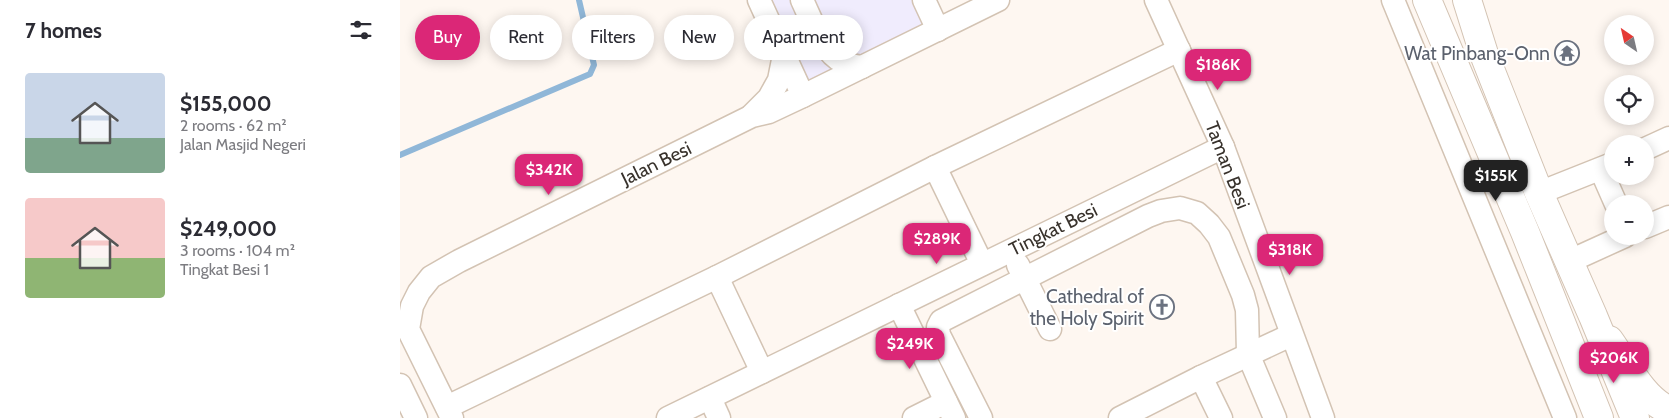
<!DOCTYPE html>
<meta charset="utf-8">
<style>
:root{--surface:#fff;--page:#f2f2f3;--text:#2b2b33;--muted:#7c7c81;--accent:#db2777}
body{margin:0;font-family:Cabin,sans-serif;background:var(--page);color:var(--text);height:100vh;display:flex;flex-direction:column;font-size:19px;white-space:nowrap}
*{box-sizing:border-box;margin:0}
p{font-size:16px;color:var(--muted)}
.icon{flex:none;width:28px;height:28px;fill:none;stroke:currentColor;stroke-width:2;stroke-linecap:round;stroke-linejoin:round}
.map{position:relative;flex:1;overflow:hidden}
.sheet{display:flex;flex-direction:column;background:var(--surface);width:400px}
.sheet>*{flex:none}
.top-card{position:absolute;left:15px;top:15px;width:475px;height:45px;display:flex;gap:10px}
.needle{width:32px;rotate:326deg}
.tools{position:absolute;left:1204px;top:15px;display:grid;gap:10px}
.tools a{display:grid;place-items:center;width:50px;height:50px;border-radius:50%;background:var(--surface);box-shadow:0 2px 12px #0003;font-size:25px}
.price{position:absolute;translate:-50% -42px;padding:0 11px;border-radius:10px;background:var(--accent);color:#fff;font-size:16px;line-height:32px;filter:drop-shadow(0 1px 2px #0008)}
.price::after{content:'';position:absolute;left:50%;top:30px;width:15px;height:11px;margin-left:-8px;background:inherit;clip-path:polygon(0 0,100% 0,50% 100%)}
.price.on{background:#222;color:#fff}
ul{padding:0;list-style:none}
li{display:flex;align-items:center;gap:15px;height:125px;padding:0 25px}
li span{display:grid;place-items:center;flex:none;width:140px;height:100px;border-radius:5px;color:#555}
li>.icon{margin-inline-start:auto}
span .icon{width:60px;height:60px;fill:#fffc;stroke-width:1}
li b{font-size:21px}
h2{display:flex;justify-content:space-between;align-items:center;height:60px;padding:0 25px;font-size:21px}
.tag{padding:0 18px;border-radius:22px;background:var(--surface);box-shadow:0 2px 12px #0003;font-size:18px;line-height:45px}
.tag.on{background:var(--accent);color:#fff}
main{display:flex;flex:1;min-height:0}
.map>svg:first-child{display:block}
.commercial{fill:#f0ecfd}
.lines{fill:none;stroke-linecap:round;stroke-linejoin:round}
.stream{stroke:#90b7d8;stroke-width:6}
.minor-casing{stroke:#d3c3b3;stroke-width:25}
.major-casing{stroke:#d3c3b3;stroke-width:30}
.highway-casing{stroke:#d3c3b3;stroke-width:30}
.minor{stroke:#fff;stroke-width:22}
.major{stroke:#fff;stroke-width:28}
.highway{stroke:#fff;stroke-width:28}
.labels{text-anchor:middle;stroke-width:4;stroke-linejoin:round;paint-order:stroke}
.worship-label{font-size:19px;fill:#5b616d;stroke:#fff;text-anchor:end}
.street-label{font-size:19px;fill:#38322c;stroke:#fff}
</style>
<main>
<section class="sheet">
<h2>7 homes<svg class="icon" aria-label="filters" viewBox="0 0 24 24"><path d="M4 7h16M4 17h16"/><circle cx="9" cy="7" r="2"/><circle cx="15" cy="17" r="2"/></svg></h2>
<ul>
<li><span style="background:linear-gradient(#c9d6e8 65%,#7fa58c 0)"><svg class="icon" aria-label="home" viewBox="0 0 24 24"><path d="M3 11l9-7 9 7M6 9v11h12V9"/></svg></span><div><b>$155,000</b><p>2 rooms · 62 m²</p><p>Jalan Masjid Negeri</p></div></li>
<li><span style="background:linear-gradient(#f6c9c9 60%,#8fb573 0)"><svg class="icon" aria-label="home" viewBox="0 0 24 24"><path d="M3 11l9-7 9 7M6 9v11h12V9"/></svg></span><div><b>$249,000</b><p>3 rooms · 104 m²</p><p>Tingkat Besi 1</p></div></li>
</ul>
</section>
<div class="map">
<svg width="1269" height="418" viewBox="0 0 1269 418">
<rect width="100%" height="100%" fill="#fef7f1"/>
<path class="commercial" d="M359 0H524L538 30 403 96Z"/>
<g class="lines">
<path class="stream" d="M0 155 190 74 194 65 179 0"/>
<defs>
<g id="minor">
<path d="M359 0 403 96"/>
<path d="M402 0C411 19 423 53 443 62 449 65 456 66 462 67"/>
<path d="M524 0 538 30"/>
<path d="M756 0 823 147 923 418"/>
<path d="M993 0 1165 418"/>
<path d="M352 115 369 98 379 80 384 55"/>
<path d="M1245 149 1269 138"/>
<path d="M535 167 582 264"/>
<path d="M1201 170 1216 204"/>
<path d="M1139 193 1212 164"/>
<path d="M1245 227 1269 217"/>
<path d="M1170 261 1225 236"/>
<path d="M618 265 650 329"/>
<path d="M317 277 362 372"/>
<path d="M499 305 554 418"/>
<path d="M801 377 821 418"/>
<path d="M0 385 16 418"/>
<path d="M310 398 319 418"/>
<path d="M47 407 317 277 535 167 779 50"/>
<path d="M52 418 8 329 12 306 19 292 31 277 59 261 352 116 369 112 403 96 598 0"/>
<path d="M268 418 823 147"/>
<path d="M514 418 546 402"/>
<path d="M581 418 539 335 538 327 541 321 748 216 761 211 780 208 797 213 809 224 819 237 843 295 847 310 848 354 875 418"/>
<path d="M720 418 801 377 891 335"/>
</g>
<path id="major" d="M1209 340C1225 362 1243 400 1269 410"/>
<g id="highway">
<path d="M1027 0 1125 232 1199 418"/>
<path d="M1067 0 1084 54 1139 193 1193 316 1235 418"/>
</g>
</defs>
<use href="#minor" class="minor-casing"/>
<use href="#major" class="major-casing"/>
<use href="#highway" class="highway-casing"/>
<use href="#minor" class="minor"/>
<use href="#major" class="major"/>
<use href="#highway" class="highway"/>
</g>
<defs>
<symbol id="temple-ring" viewBox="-11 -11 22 22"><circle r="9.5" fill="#fff" stroke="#6b7280" stroke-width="1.5"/><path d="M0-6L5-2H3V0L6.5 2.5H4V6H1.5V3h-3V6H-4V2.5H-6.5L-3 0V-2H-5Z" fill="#6b7280"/></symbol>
<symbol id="church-ring" viewBox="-11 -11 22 22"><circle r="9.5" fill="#fff" stroke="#6b7280" stroke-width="1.5"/><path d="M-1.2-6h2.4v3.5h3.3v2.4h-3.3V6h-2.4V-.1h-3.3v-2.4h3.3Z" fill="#6b7280"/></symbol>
</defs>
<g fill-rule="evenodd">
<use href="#temple-ring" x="1153" y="39" width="28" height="28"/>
<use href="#church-ring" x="748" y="293" width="28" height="28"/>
</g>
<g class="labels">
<g class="worship-label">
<text x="1150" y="60">Wat Pinbang-Onn</text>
<text x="744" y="303">Cathedral of<tspan x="744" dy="22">the Holy Spirit</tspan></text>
</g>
<g class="street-label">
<text transform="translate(256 163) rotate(-26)" y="7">Jalan Besi</text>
<text transform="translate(828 165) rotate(69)" y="7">Taman Besi</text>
<text transform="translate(653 229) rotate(-26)" y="7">Tingkat Besi</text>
</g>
</g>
</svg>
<div class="tools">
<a><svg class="needle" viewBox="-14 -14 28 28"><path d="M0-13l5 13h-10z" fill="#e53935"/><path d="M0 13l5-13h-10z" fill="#7c7c81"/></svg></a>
<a><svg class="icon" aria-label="locate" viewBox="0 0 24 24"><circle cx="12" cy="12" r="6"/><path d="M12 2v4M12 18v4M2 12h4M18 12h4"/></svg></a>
<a>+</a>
<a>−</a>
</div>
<b class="price" style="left:818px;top:91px">$186K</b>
<b class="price" style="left:149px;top:196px">$342K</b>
<b class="price on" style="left:1096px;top:202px">$155K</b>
<b class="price" style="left:537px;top:265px">$289K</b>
<b class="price" style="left:890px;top:276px">$318K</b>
<b class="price" style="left:510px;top:370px">$249K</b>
<b class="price" style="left:1214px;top:384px">$206K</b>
<div class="top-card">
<a class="tag on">Buy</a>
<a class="tag">Rent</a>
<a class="tag">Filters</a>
<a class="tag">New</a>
<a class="tag">Apartment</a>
</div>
</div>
</main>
